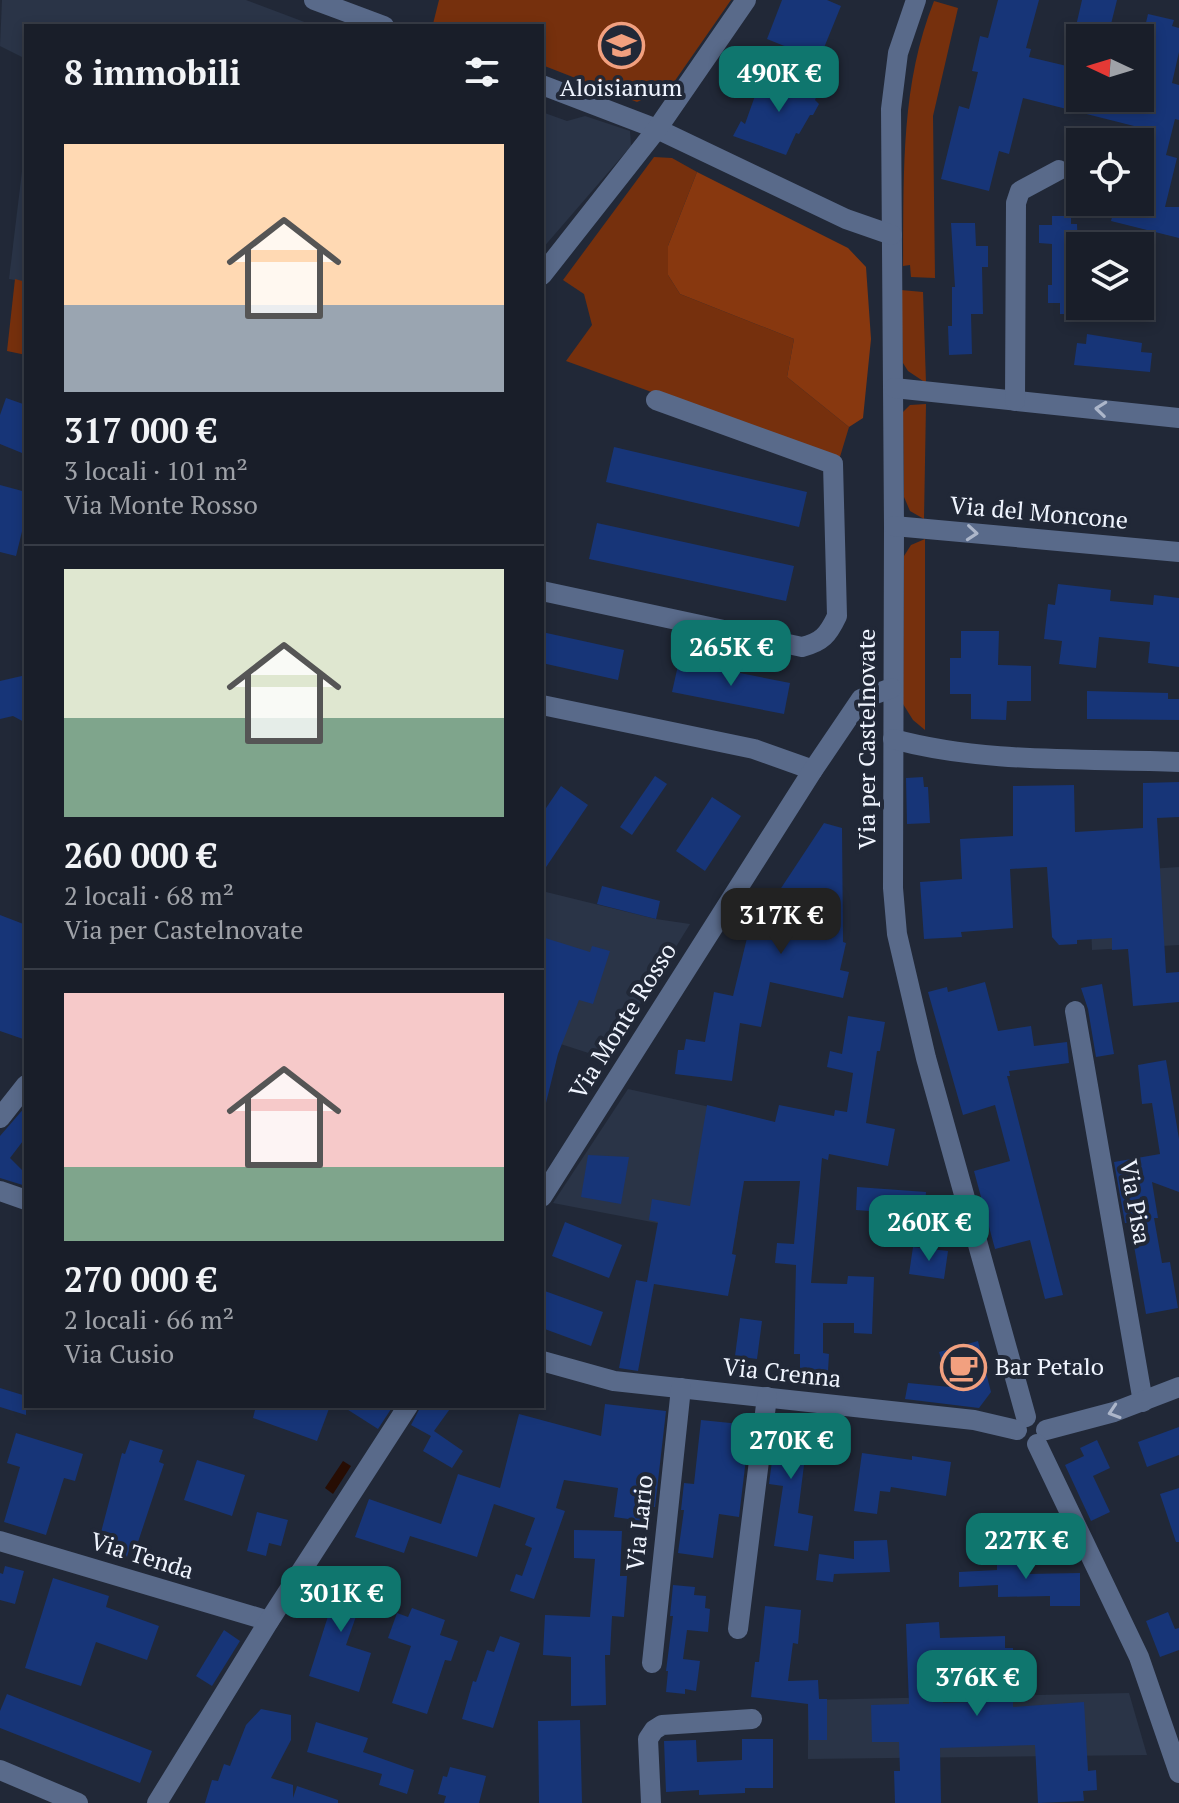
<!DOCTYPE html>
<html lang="it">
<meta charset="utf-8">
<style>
:root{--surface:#191e29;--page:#262b35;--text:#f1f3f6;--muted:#9fa2a8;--line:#373c46;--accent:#0f766e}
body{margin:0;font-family:"PT Serif",serif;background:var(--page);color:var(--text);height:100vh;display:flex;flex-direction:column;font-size:30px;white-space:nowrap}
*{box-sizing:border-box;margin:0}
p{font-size:26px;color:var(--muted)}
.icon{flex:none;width:44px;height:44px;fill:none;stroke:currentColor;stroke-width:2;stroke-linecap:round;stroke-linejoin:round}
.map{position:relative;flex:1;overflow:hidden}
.side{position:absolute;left:24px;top:24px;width:520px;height:1384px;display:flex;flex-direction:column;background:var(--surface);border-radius:0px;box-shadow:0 4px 12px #0003,0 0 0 2px var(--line)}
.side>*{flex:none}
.needle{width:52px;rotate:274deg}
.fabs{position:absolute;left:1066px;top:24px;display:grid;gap:16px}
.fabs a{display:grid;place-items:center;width:88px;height:88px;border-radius:0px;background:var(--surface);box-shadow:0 4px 12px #0003,0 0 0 2px var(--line);font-size:40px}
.price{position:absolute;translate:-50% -68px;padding:0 18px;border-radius:16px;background:var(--accent);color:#fff;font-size:26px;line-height:52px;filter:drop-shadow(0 2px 4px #0008)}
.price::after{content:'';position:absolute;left:50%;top:48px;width:24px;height:18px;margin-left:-12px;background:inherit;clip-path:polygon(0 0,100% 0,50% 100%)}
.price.on{background:#222;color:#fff}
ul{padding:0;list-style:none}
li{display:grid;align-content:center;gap:16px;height:424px;padding:0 40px}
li+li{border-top:2px solid var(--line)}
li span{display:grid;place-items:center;height:248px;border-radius:0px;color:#555}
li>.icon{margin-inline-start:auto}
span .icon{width:144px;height:144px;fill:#fffc;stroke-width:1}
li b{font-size:34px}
h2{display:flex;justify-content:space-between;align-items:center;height:96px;padding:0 40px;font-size:34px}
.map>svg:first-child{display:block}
.built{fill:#2a3447}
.green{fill:#76300d}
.forest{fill:#88380f}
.water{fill:#270d03}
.building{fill:#173578;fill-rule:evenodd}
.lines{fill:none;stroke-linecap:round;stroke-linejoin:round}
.minor{stroke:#596a8a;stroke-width:20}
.oneway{stroke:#acb6ca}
.labels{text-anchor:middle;stroke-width:8;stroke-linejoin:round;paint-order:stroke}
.poi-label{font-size:24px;fill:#eff4fe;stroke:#212837}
.street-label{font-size:24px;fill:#eff4fe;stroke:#212837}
</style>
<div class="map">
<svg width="1179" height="1803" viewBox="0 0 1179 1803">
<rect width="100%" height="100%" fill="#212837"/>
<g class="built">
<path d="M2 0H246L315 26H26V59L0 46Z"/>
<path d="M542 112 567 121 585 116 630 131 631 146 542 249Z"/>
<path d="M26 138V282L9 279Z"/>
<path d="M1179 867V945L1092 950 1089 873Z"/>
<path d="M542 891 656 919 690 924 607 1059 542 1038Z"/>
<path d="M628 1089 751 1116 735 1238 553 1203Z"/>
<path d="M1129 1693 1147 1755 808 1759V1700Z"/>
</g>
<g class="green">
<path d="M439 0H731L672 85 637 102 542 65V26H439L433 24Z"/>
<path d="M934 1 958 8 933 116 935 278 911 277 910 265 903 266C904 176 900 86 934 1Z"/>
<path d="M654 157 672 158 697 172 668 246V275L680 294 794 339 787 377 849 427 839 460 566 361 592 325 584 294 563 280Z"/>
<path d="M15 279 26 282V355L7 351Z"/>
<path d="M901 290 923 292 926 383 908 371 903 363Z"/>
<path d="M926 404 924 519 910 511 904 497 903 412 910 405Z"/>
<path d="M925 539V730L913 720 903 704 904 556 911 545Z"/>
</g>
<path class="forest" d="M697 172 848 248 866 267 871 339 863 418 849 427 787 377 794 339 680 294 668 275V246Z"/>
<path class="water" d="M343 1461 351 1466 333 1494 325 1488Z"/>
<g class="building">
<path d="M782 0H827L841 6 819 60 767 39Z"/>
<path d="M998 0H1039L1026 48 1031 49 1029 57 1071 67 1064 98H1140V48L1148 14 1174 20 1172 26 1179 28V52L1172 83 1179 85V120L1175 119 1166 155 1177 158 1165 207H1179V238L1111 221 1116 202H1140V142H1134L1138 127 1023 98 1009 154 999 151 989 191 941 179 959 106 969 109 978 72 972 71 980 36 988 38Z"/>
<path d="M1082 0H1117L1111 24 1105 23 1102 38 1085 35 1087 29 1076 26Z"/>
<path d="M777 71 819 90 815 100 819 104 813 115H810L799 134 796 133 786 155 733 136 741 121 745 124 756 93 763 94 766 81 771 84Z"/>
<path d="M1052 216H1071V224H1077L1080 314H1060V303H1048V285H1052V244L1039 243V225H1052Z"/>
<path d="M951 223H975L976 246H988V267H982L983 314H971L972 354 949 355 948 326H952V287H955Z"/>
<path d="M1087 334 1142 343 1141 352 1152 353 1150 372 1074 365 1077 343 1086 344Z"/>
<path d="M6 398 26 405V442L22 453 0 444V415Z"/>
<path d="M614 447 807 492 799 527 606 482Z"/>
<path d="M0 485 26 492V515L16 556 0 552Z"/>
<path d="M597 523 794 566 786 601 589 559Z"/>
<path d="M1058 584 1111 590 1110 601 1153 605 1154 595 1179 598V667L1148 663 1150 642 1099 637 1096 668 1059 664 1062 641 1044 639 1048 604 1055 605Z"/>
<path d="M961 631H999L998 665 1031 666V701H1007L1006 720 971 719V694H950V658H961Z"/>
<path d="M542 632 624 650 618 680 542 663Z"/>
<path d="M679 661 790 683 784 714 672 692Z"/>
<path d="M26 675V723L13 716 0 719V681Z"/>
<path d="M1087 691 1168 693V699H1179V720L1087 719Z"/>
<path d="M655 776 667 784 632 835 620 827Z"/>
<path d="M923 777 924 787H928L930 823 907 824 906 778Z"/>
<path d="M1179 782V817L1157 818 1166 973 1179 972V1002L1133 1006 1128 949 1112 950V938L1077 940V944L1059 945 1052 937 1047 867 1010 869 1013 928 961 932 962 937 924 939 920 882 962 879 960 839 1013 836V786L1074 785 1075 832 1143 828V783Z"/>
<path d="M561 786 588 805 542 873V814Z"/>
<path d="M712 797 741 816 705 871 676 851Z"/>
<path d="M824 823 842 828 843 942 846 943 840 970 849 972 843 998 770 982 761 1027 740 1023 732 1081 675 1074 678 1050H684L686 1039 705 1042 714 992 733 996 747 938 751 939 753 930 758 931 760 920Z"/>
<path d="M602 886 660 901 656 919 597 904Z"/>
<path d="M0 915 26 925V1040L0 1031Z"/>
<path d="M542 937 590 952 592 946 610 951 593 1004 579 1000 558 1054 546 1103 542 1102Z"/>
<path d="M985 982 998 1031 1031 1026 1034 1046 1067 1042 1069 1063 1009 1071 1010 1076H1007L1063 1295 1045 1299 1030 1240 995 1249 974 1171 1010 1161 995 1105 963 1115 928 992 947 987 948 992Z"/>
<path d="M1102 984 1114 1054 1096 1057 1088 1009 1081 988Z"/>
<path d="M848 1016 885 1022 880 1051H877L866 1123 895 1129 888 1166 829 1154 828 1160 822 1158 811 1283 847 1284 848 1276 874 1277 872 1334 854 1333V1323H823V1353L829 1354 828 1371H800V1354H794L796 1265 775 1263 777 1243 794 1244 800 1181H744L732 1254 736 1255 728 1296 654 1284 638 1371 619 1368 636 1280 647 1282 658 1222 649 1220 652 1199 690 1206 707 1105 775 1122 779 1105 834 1116 835 1110 847 1112 853 1073 827 1067 830 1051 842 1054Z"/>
<path d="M1166 1060 1179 1139V1192L1152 1182 1158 1218H1154L1162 1263 1170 1262 1178 1308 1146 1314 1130 1223H1125L1114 1162 1160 1154 1152 1103 1142 1104 1138 1065Z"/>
<path d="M26 1106V1137L10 1158 26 1174V1186L0 1178V1136Z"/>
<path d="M588 1155 629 1157 621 1204 581 1197Z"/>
<path d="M857 1187 926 1192 924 1221 880 1218 881 1212 856 1210Z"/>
<path d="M565 1222 622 1245 609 1278 552 1256Z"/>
<path d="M913 1247 948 1251 944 1279 909 1274Z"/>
<path d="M542 1290 603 1312 591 1346 542 1328Z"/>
<path d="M740 1318 762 1321 757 1359 735 1356Z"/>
<path d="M978 1341 991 1392 979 1408 905 1399 908 1383 950 1387 939 1352Z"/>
<path d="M0 1388 26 1396V1415L0 1407Z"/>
<path d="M605 1404 666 1411 655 1507H652L650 1522 614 1517 618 1488 564 1480 556 1508 565 1511 534 1599 510 1591 516 1574 522 1576 532 1548 525 1545 535 1518 494 1504 477 1557 410 1536 404 1553 355 1537 369 1499 441 1524 458 1474 500 1488 519 1414 601 1436Z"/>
<path d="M256 1406H330L317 1441 253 1418Z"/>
<path d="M342 1406H393L378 1429Z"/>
<path d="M421 1406H452L434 1431 463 1451 452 1468 423 1451 431 1436 411 1425Z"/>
<path d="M778 1414 810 1417 798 1513 813 1516 808 1551 774 1546 783 1486 769 1484Z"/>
<path d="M701 1420 750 1425 739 1517 719 1514 713 1558 678 1553 684 1510H681L684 1483 694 1484Z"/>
<path d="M1179 1427V1455L1147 1467 1138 1442Z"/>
<path d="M16 1433 83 1454 75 1481 64 1478 46 1535 4 1522 20 1467 7 1463Z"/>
<path d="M130 1440 163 1450 159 1462 164 1464 137 1545 131 1543 127 1557 102 1550 105 1538 100 1536 122 1453 125 1454Z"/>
<path d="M1097 1440 1110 1468 1093 1476 1110 1512 1091 1521 1065 1465 1084 1456 1080 1448Z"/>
<path d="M862 1453 912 1460V1456L951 1462 946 1496 891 1487 890 1492 880 1491 877 1514 854 1511Z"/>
<path d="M197 1460 245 1475 232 1516 184 1500Z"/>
<path d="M1179 1488V1542H1176L1160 1494Z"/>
<path d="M257 1512 288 1520 281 1546 269 1543 266 1556 247 1551Z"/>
<path d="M574 1530 622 1531 620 1576H627L624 1617 612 1616 610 1655H605L606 1705 571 1706V1657L543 1655 545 1615 590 1617 595 1559 574 1558Z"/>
<path d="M887 1540 890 1572 834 1574 833 1582 816 1580 819 1554 854 1559V1541Z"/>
<path d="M1027 1553 1028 1574 1080 1573V1606H1050V1596L998 1597V1585L959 1587V1572L997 1570V1554Z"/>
<path d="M5 1566 24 1571 15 1604 0 1600V1573L3 1574Z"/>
<path d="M334 1569 368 1582 346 1645 371 1653 359 1692 309 1676 329 1613 319 1610Z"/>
<path d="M53 1578 109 1596 106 1607 159 1626 147 1660 96 1642 81 1686 25 1668Z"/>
<path d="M673 1585 695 1587 694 1595 706 1596 705 1608 710 1609 708 1632 687 1630 683 1659 700 1661 696 1691 685 1689V1694L666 1692 668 1671H666L673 1616H670Z"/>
<path d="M765 1606 801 1610 798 1644 793 1643 788 1681 818 1680 819 1699H827V1740H809L808 1704 751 1697 755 1662H759Z"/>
<path d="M412 1608 445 1620 440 1635 458 1641 451 1661 445 1660 427 1714 392 1703 411 1646 388 1638 397 1613 408 1617Z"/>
<path d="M1168 1612 1175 1629 1179 1628V1650L1160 1657 1146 1621Z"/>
<path d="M939 1622 940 1638 1005 1636V1648H1013V1707L1084 1702 1088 1771 1096 1770 1097 1790 1083 1791 1084 1801 1038 1803 1035 1745 940 1748 941 1803H895L894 1771H900L899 1742H872L871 1705 909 1704 906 1624ZM974 1662 975 1702 943 1703 941 1663Z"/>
<path d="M224 1630 240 1641 212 1686 196 1676Z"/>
<path d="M500 1636 520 1643 493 1728 462 1719 473 1681 476 1682 487 1650 494 1652Z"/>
<path d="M7 1694 152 1751 140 1783 0 1728V1711Z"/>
<path d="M261 1709 291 1715V1740L271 1778 293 1785V1798L297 1786 338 1800V1803H205L212 1780 218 1781 224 1764 230 1766 246 1725Z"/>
<path d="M580 1720 582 1803H539L538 1721Z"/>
<path d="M316 1722 368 1738 363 1752 414 1770 407 1794 379 1785 382 1774 307 1752Z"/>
<path d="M742 1739H773V1788H745V1793L699 1795V1790L666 1792 664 1741 696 1740 697 1762 742 1760Z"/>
<path d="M450 1767 486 1776 479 1803H444L446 1796 438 1794 443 1776 447 1777Z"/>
</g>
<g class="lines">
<g class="minor">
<path d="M314 0 384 26"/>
<path d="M916 0 898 53 891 109 894 526 893 888 897 934 926 1058 1026 1417"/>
<path d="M542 85 657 129 846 219 892 235"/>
<path d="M542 275 657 129 746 0"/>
<path d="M894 388 1179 418"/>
<path d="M1015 401 1016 203 1020 191 1059 170"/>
<path d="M894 526 1179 552"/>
<path d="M542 591 802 647C822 642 828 635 837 616L833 464 656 400"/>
<path d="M542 705 754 749 813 770"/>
<path d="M893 739C985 764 1084 758 1179 762"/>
<path d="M1075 1011 1143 1402"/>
<path d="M0 1118 26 1085"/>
<path d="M0 1191 26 1200"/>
<path d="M542 1197 813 770 861 699 892 688"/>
<path d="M542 1361 614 1381 974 1420 1017 1430"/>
<path d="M1046 1430 1114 1412 1179 1387"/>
<path d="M1037 1444 1139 1657 1179 1773"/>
<path d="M0 1541 269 1621"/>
<path d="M738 1629 767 1397"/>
<path d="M652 1663 681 1388"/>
<path d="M0 1770 78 1803"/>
<path d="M157 1803 269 1621 408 1406"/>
<path d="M651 1803 648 1739 654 1730 662 1725 752 1719"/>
</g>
</g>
<defs><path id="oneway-chevron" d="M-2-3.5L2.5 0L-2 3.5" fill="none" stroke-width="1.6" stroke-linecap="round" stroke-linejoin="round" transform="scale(2)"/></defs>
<g class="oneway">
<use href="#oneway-chevron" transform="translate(1101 409) rotate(-174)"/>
<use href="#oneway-chevron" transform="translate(972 533) rotate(5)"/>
<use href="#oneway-chevron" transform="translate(1114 1412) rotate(162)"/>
</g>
<defs>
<symbol id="university-ring" viewBox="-11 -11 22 22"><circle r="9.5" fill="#212837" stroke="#f2a07f" stroke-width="1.5"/><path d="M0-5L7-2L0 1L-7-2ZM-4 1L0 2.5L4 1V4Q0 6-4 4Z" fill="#f2a07f"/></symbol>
<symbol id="cafe-ring" viewBox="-11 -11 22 22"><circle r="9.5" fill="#212837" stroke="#f2a07f" stroke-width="1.5"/><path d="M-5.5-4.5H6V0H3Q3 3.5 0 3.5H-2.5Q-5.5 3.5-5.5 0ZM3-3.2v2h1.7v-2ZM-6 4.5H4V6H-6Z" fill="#f2a07f"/></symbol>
</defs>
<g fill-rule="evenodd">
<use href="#university-ring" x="596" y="20" width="51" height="51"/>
<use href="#cafe-ring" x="938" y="1342" width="51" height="51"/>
</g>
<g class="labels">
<g class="poi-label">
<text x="621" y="96">Aloisianum</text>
<text x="995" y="1375" text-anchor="start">Bar Petalo</text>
</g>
<g class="street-label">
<text transform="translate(1039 513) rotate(5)" y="8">Via del Moncone</text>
<text transform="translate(867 739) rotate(-90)" y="8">Via per Castelnovate</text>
<text transform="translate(623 1021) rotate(-58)" y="8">Via Monte Rosso</text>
<text transform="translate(1135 1202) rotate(80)" y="8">Via Pisa</text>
<text transform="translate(782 1373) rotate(6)" y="8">Via Crenna</text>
<text transform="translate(640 1523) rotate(-84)" y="8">Via Lario</text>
<text transform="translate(142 1556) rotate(17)" y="8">Via Tenda</text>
</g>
</g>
</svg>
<div class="fabs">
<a><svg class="needle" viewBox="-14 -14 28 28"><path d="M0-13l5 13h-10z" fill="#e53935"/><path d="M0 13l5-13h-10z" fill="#9fa2a8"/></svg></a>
<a><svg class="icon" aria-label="locate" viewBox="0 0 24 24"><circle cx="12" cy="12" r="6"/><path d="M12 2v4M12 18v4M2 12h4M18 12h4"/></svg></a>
<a><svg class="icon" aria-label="layers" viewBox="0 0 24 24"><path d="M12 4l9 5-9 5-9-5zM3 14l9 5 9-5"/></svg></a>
</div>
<b class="price" style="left:779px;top:114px">490K €</b>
<b class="price" style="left:731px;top:688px">265K €</b>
<b class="price on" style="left:781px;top:956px">317K €</b>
<b class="price" style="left:929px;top:1263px">260K €</b>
<b class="price" style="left:791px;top:1481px">270K €</b>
<b class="price" style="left:1026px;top:1581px">227K €</b>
<b class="price" style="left:341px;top:1634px">301K €</b>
<b class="price" style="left:977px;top:1718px">376K €</b>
<section class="side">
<h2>8 immobili<svg class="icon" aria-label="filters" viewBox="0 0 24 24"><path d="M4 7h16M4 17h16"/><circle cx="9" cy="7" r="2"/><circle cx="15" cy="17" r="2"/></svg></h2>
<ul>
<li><span style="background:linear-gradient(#ffd9b3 65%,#9aa5b1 0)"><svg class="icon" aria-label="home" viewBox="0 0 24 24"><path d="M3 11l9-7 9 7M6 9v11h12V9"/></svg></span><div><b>317 000 €</b><p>3 locali · 101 m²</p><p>Via Monte Rosso</p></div></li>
<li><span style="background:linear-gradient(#dfe7d0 60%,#7fa58c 0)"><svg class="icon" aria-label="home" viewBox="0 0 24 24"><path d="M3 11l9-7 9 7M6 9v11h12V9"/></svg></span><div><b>260 000 €</b><p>2 locali · 68 m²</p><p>Via per Castelnovate</p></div></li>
<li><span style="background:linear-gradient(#f6c9c9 70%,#7fa58c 0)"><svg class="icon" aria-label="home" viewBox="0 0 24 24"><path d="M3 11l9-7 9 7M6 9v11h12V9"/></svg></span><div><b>270 000 €</b><p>2 locali · 66 m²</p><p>Via Cusio</p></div></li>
</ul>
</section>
</div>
